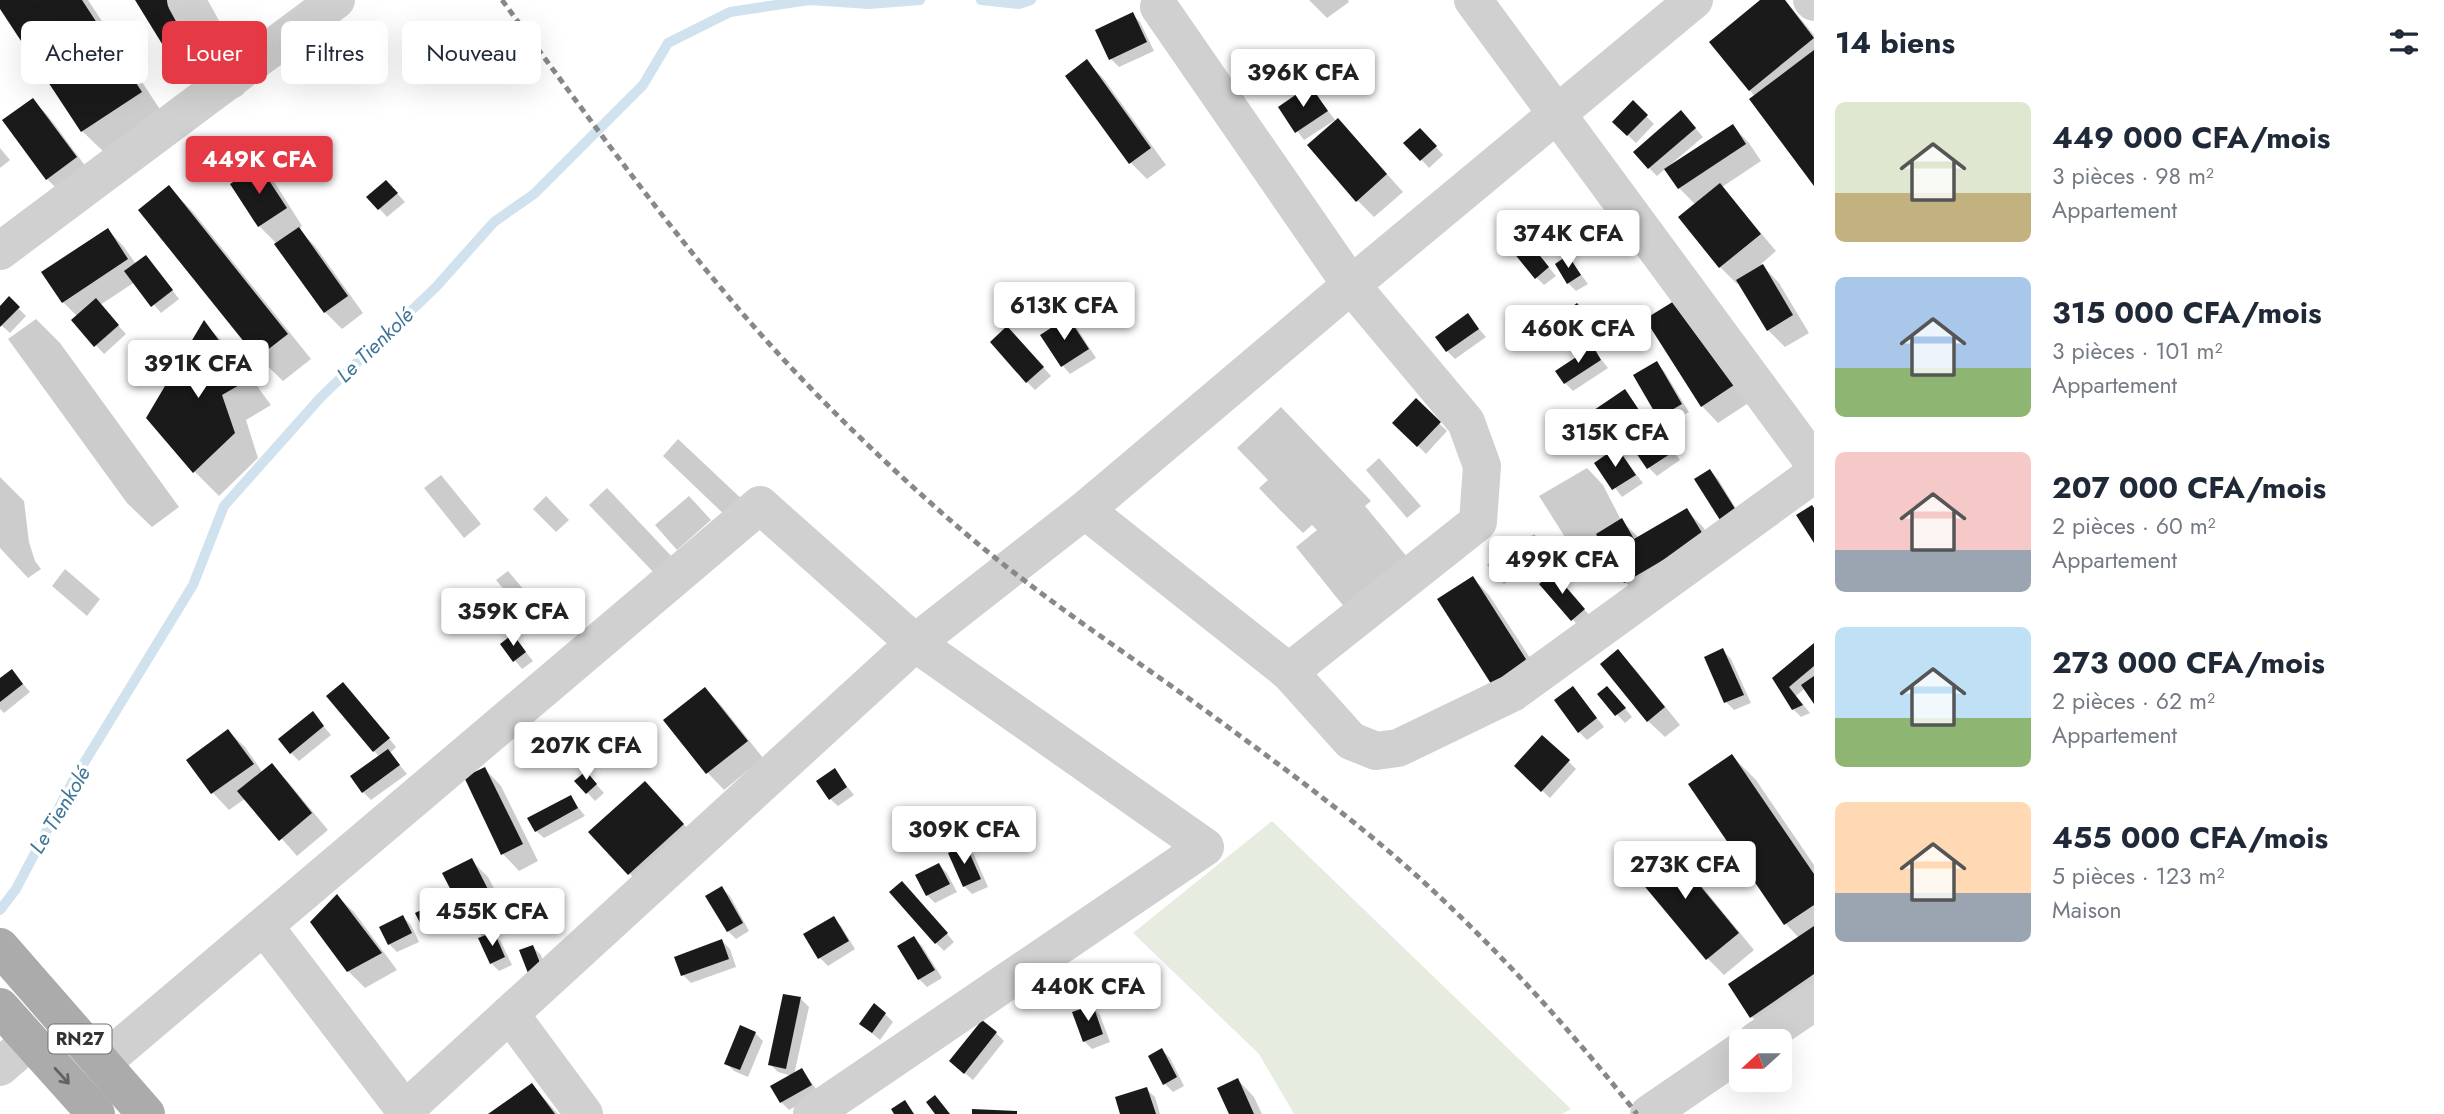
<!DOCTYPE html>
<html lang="fr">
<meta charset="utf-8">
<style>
:root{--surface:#fff;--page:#f2f2f3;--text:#1f2937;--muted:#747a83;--accent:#e63946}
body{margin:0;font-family:Jost,sans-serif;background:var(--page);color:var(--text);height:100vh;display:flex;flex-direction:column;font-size:26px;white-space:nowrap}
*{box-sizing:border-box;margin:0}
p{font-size:23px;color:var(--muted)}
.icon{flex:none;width:38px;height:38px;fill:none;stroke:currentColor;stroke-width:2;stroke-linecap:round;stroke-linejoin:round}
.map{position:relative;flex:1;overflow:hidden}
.panel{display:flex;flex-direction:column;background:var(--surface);width:630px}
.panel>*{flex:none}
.top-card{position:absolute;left:21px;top:21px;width:665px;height:63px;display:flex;gap:14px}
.needle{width:46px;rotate:249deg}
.fabs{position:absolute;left:1729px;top:1029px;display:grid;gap:14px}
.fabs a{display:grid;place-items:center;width:63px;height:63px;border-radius:10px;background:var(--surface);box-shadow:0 7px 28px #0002;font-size:35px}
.price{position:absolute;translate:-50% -60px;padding:0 16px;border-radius:7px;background:#fff;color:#222;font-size:23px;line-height:46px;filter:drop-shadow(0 2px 4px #0008)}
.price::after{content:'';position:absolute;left:50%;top:42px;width:21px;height:16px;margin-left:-10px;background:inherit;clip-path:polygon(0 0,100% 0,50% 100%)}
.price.current{background:var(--accent);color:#fff}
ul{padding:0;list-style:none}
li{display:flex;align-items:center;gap:21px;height:175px;padding:0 21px}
li span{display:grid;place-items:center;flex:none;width:196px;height:140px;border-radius:10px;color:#555}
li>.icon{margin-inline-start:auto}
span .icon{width:84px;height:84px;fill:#fffc;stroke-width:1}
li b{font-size:30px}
h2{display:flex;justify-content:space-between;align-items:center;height:84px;padding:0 21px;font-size:30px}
.tag{padding:0 24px;border-radius:10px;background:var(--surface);box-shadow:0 7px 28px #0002;font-size:24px;line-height:63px}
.tag.current{background:var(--accent);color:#fff}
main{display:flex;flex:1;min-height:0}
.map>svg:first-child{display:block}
.green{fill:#e6ecdf}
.shadow{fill:#0003}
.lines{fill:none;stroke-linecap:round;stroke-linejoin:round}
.stream{stroke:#cfe2ee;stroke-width:10}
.building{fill:#1a1a1a}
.minor{stroke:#d0d0d0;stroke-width:38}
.major{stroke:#ababab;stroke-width:38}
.rail{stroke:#888;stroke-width:5;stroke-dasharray:7 5;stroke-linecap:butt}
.oneway{stroke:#636363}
.labels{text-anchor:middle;stroke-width:7;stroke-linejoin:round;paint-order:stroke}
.shield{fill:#fff;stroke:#707070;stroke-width:2}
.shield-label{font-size:18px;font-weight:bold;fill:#333}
.water-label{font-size:21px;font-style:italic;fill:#3f7597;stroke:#fff}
</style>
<main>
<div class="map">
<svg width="1814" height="1114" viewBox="0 0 1814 1114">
<rect width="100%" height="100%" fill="#fff"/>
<path class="green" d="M1272 821 1571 1109 1562 1114H1294L1259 1054 1133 933Z"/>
<g class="shadow">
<path d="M0 0H88L165 117 107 155 82 131 0 6Z"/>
<path d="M137 0 213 62 190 76 173 59Z"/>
<path d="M1309 0H1348L1349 2 1327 18Z"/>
<path d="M1762 0H1785L1814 35V183L1750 90Z"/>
<path d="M1132 14 1140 22 1154 51 1119 67 1111 59Z"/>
<path d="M1087 62 1103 78 1166 165 1147 179 1130 162Z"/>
<path d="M1310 87 1335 120 1304 140 1280 108Z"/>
<path d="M33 100 49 117 92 175 64 196 47 179 5 121Z"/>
<path d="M1633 103 1654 124 1636 143 1614 122Z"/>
<path d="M1689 121 1703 137 1670 165 1672 167 1733 126 1749 143 1761 161 1722 187 1776 251 1761 264 1779 283 1809 333 1785 347 1768 330 1739 282 1737 284 1720 267 1680 217 1696 205 1679 188 1666 168 1657 176 1649 168Z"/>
<path d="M1354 137 1403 192 1374 217 1357 200Z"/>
<path d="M1428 138 1443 155 1429 168 1406 143Z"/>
<path d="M0 148 10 160 0 168Z"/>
<path d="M258 167 275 183 302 226 298 229 315 246 363 313 342 329 325 312 277 244 259 226 232 184Z"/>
<path d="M169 187 193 212 311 359 283 381 258 357Z"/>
<path d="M394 190 405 202 387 217 369 197Z"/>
<path d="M108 230 124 247 136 264 153 265 179 299 161 313 135 282 100 305 126 334 104 354 73 320 78 317 63 302 44 273Z"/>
<path d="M1527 241 1556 276 1544 285 1536 277Z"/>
<path d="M1568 257 1588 284 1576 291 1568 283Z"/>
<path d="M9 299 26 316 10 333 0 324V309Z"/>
<path d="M1678 300 1750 402 1718 423 1702 406Z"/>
<path d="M1622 309 1639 327 1621 344 1603 326Z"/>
<path d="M1584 313 1604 338 1596 344 1588 336Z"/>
<path d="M1468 316 1486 337 1455 359 1447 351Z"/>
<path d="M36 319 60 343 179 507 152 527 127 503 8 339Z"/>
<path d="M1068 319 1076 327 1096 358 1070 374 1063 366 1043 335Z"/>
<path d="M204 323 228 347 271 405 246 420 258 458 219 496 195 472 148 418Z"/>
<path d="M1015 336 1051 376 1035 390 1027 382Z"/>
<path d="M1593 349 1608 368 1573 391 1565 383Z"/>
<path d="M1656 363 1664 371 1689 412 1668 425 1660 417Z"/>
<path d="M1624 391 1651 427 1624 446 1597 410Z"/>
<path d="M1416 401 1447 431 1426 454 1395 423Z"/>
<path d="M1281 407 1371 501 1365 506 1418 570 1358 620 1341 603 1296 547 1317 530 1312 525 1303 533 1279 509 1259 488 1268 480 1237 448Z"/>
<path d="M1661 435 1680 460 1657 476 1649 468Z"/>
<path d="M678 439 746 503 730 520 663 456Z"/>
<path d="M1616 449 1643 483 1622 497 1596 463Z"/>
<path d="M1379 458 1421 506 1407 518 1366 470Z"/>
<path d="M1587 468 1603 485 1621 520 1639 538 1687 511 1703 527 1719 553 1642 598 1625 582 1609 554 1608 559 1612 572 1598 581 1582 564 1539 496Z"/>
<path d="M1710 471 1718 479 1747 527Z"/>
<path d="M441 475 481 524 464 538 424 488Z"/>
<path d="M0 477 24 501 29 542 35 561 41 569 28 578 0 548Z"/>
<path d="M607 488 676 561 659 578 589 505Z"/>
<path d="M546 496 569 520 556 532 533 509Z"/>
<path d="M689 496 711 520 677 550 655 525Z"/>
<path d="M1534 534 1542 542 1559 569 1552 573 1592 618 1580 628 1542 584 1549 578 1539 569 1523 541Z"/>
<path d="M1507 548 1524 568 1504 584 1487 565Z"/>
<path d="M65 569 100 599 87 616 52 586Z"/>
<path d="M508 571 542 611 529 620 496 580Z"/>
<path d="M1473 578 1489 595 1547 684 1513 705Z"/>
<path d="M513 636 533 661 522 669 502 645Z"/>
<path d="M1814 646V701L1805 688 1796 696 1810 713 1801 717 1793 709 1775 678Z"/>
<path d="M1618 651 1634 668 1680 725 1665 737 1648 721Z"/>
<path d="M1723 651 1731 659 1751 703 1734 710 1726 702 1706 658Z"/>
<path d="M12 671 30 692 4 713 0 709V681Z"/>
<path d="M1573 688 1604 727 1587 740 1579 732Z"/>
<path d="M705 689 721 705 763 758 724 790 708 773 665 721Z"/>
<path d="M351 692 396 747 390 753 407 774 371 800 363 792 380 757 374 751Z"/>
<path d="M1599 695 1615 696 1632 717 1625 723Z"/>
<path d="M312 713 331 735 299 761 291 753Z"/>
<path d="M228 731 245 747 263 773 272 766 288 782 328 830 297 856 246 798 229 810 213 793 188 760Z"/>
<path d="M1732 756 1756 780 1814 865V1002L1768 1033 1751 1016 1799 938 1786 924 1691 784Z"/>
<path d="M1568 761 1576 769 1550 798 1516 766Z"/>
<path d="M485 769 501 786 538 861 519 871 503 854Z"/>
<path d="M834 770 854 795 838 806 830 799Z"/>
<path d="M577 781H593L604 793 595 801Z"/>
<path d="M570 797 585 816 544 838 536 831Z"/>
<path d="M661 800 699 841 646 891 591 832Z"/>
<path d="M1664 845 1681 861 1754 950 1724 975 1708 959 1634 870Z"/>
<path d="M966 847 974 855 988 887 972 894 964 886Z"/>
<path d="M471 860 488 877 514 926 496 936 501 942 512 965 499 971 491 963 484 938 470 924Z"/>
<path d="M939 865 947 873 957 892 935 903 927 895Z"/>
<path d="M722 888 730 896 749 931 736 939 728 931Z"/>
<path d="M910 891 954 942 944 951 936 943Z"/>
<path d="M337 896 354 912 397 970 365 988 348 971Z"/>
<path d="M444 901 452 909 458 920 432 934 424 926Z"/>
<path d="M403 917 411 925 419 942 397 952 389 944Z"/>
<path d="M833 918 841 926 855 949 828 966 820 958Z"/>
<path d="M914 938 922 946 942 978 927 987 919 979Z"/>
<path d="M722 941 730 949 736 967 691 983 683 975Z"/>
<path d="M533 947 541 955 549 976 537 980Z"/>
<path d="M801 999 809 1007 794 1075 802 1070 819 1093 789 1110 781 1102 792 1076 778 1072 770 1064Z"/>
<path d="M1092 1007 1100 1015 1110 1042 1092 1049 1084 1041Z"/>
<path d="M885 1014 893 1022 880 1040 861 1024Z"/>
<path d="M755 1033 763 1041 748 1077 734 1071 726 1063Z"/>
<path d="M996 1033 1004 1041 973 1080 960 1069Z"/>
<path d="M1162 1050 1170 1058 1184 1086 1173 1092 1165 1084Z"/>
<path d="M1238 1080 1254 1097 1262 1114H1231Z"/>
<path d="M532 1085 558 1114H491Z"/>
<path d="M1146 1089 1155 1097 1160 1114H1122Z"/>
</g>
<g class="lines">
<g class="stream">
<path d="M981 0 1019 4 1031 0"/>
<path d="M0 910 16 889 73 781 193 585 224 506 322 396 436 287 494 222 534 194 643 85 668 43 730 12 809 0 869 4 920 0"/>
</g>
</g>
<g class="building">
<path d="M0 0H82L142 92 81 132 0 9Z"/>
<path d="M135 0H170L197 45 172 60Z"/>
<path d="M1760 0H1785L1814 38 1749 91 1709 42Z"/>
<path d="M1133 12 1147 42 1109 60 1095 30Z"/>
<path d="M1814 50V186L1749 99Z"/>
<path d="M1087 59 1151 148 1129 164 1065 76Z"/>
<path d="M1310 85 1328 111 1295 133 1278 107Z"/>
<path d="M33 98 77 157 46 180 2 120Z"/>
<path d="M1633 100 1648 115 1627 136 1612 122Z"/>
<path d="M1681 110 1696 128 1648 169 1633 152Z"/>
<path d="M1338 118 1387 174 1356 202 1307 145Z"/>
<path d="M1733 124 1746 144 1678 189 1664 169Z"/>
<path d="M1420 128 1437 146 1420 161 1403 143Z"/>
<path d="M259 165 287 208 258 227 230 184Z"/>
<path d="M386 180 398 193 378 210 366 197Z"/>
<path d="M1720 183 1761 234 1719 268 1678 217Z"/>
<path d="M169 185 288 334 257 358 138 210Z"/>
<path d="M299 227 348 296 324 313 274 244Z"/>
<path d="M108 228 128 259 62 303 41 272Z"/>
<path d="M1520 231 1549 267 1535 279 1505 242Z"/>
<path d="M146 255 173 290 151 307 124 271Z"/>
<path d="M1568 255 1581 275 1567 284 1555 264Z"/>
<path d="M1763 264 1793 315 1767 331 1736 280Z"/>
<path d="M9 296 20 307 0 327V306Z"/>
<path d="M96 298 119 325 94 347 71 320Z"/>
<path d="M1679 298 1734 385 1701 407 1645 319Z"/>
<path d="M1577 303 1597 329 1587 338 1565 312Z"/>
<path d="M1622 306 1632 318 1611 337 1601 326Z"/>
<path d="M1468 313 1479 329 1446 352 1435 337Z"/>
<path d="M1068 317 1089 349 1061 367 1040 335Z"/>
<path d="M204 320 248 380 222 395 235 433 193 473 146 418Z"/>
<path d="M1007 326 1044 367 1026 383 990 342Z"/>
<path d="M1593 346 1601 360 1564 384 1555 371Z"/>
<path d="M1657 361 1682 404 1658 418 1633 375Z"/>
<path d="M1625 389 1645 419 1614 439 1594 410Z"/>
<path d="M1416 398 1441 422 1417 447 1392 423Z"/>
<path d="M1661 433 1673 452 1647 469 1634 450Z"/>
<path d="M1617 447 1636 475 1612 490 1594 463Z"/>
<path d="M1710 469 1741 518 1725 528 1694 479Z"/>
<path d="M1812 505 1814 508V543L1796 515Z"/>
<path d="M1687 508 1704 536 1624 583 1596 534 1622 518 1634 539Z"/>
<path d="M1553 572 1585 609 1571 621 1539 584Z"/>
<path d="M1473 576 1531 667 1495 690 1437 599Z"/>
<path d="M513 634 526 652 513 662 500 644Z"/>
<path d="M1814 643V666L1789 687 1803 705 1792 710 1772 678Z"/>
<path d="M1723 648 1744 695 1724 703 1704 657Z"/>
<path d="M1618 649 1665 707 1647 722 1600 664Z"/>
<path d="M12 669 23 684 0 702V678Z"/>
<path d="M1814 676V704L1801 685Z"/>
<path d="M343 682 390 738 373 752 326 696Z"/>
<path d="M1573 686 1597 718 1578 733 1554 700Z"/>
<path d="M1607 686 1626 708 1615 716 1597 694Z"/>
<path d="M705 687 748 741 706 774 663 720Z"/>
<path d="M313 711 324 726 290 754 278 739Z"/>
<path d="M228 729 254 764 211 794 186 760Z"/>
<path d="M1542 735 1570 760 1541 792 1514 766Z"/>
<path d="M388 749 400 765 362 793 350 776Z"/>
<path d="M1732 754 1814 874V905L1784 925 1688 784Z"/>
<path d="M272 763 312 813 279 841 237 791Z"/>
<path d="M485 767 523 844 501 855 464 777Z"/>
<path d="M835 768 847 787 829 800 816 781Z"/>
<path d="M586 771 597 784 586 794 574 781Z"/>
<path d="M645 781 684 824 628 875 588 832Z"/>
<path d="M571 795 578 808 535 832 527 818Z"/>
<path d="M1664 842 1739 933 1706 960 1631 870Z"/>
<path d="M966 845 981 879 963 887 948 853Z"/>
<path d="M472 858 498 909 469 925 442 873Z"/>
<path d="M939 863 950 884 926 896 915 875Z"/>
<path d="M902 881 948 933 935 944 889 892Z"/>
<path d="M722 886 743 923 727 932 705 896Z"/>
<path d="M337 894 382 953 347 972 310 922Z"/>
<path d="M444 899 451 912 422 927 415 913Z"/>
<path d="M403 915 412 933 388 945 379 927Z"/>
<path d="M834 916 849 941 818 959 803 934Z"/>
<path d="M1814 926V974L1750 1018 1728 984Z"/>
<path d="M494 932 505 957 490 964 478 938Z"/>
<path d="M914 936 935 970 918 980 897 946Z"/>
<path d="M722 939 729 959 681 976 674 957Z"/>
<path d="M533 945 542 968 528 973 519 950Z"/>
<path d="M783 994 801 997 786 1069 768 1065Z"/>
<path d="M874 1003 886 1013 872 1033 859 1024Z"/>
<path d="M1093 1005 1103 1034 1083 1042 1072 1012Z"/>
<path d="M982 1020 997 1032 964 1074 949 1061Z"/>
<path d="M740 1025 756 1032 740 1070 724 1064Z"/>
<path d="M1162 1048 1177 1077 1163 1085 1148 1056Z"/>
<path d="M802 1068 812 1085 780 1103 770 1086Z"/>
<path d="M1238 1078 1254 1114H1229L1217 1088Z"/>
<path d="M532 1083 555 1114H488Z"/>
<path d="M1147 1087 1156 1114H1120L1115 1097Z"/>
<path d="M935 1095 950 1114H935L926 1102Z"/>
<path d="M905 1100 914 1114H894L891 1109Z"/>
<path d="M972 1109 1017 1111V1114H972Z"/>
</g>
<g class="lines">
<g class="minor">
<path d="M186 0 230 80"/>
<path d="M1473 0 1814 463"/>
<path d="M1812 0 1814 2"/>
<path d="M1159 7 1351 285 1466 422 1482 466 1478 522 1289 672"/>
<path d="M0 251 336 0"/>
<path d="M1085 510 1289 672 1351 741 1376 751 1398 748 1512 693 1814 474"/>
<path d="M264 926 408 1114"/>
<path d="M510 1014 584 1114"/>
<path d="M1756 1041 1814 1002"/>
<path d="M102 1063 760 505 915 643 1205 847 812 1114"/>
<path d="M0 1067 30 1041"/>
<path d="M405 1110 915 643 1085 510 1351 285 1694 0"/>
<path d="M1649 1114 1741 1051"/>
</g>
<g class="major">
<path d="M0 947 146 1114"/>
<path d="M0 1007 96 1114"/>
</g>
<path class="rail" d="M502 0C575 99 647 200 726 294 796 378 876 456 958 527 1046 603 1144 664 1236 733 1307 785 1379 839 1443 900 1513 966 1577 1038 1637 1114"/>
</g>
<defs><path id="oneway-shaft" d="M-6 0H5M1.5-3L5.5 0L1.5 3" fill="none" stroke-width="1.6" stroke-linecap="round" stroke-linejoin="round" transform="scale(1.75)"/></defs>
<use class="oneway" href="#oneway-shaft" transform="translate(62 1076) rotate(48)"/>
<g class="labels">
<rect class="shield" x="48.5" y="1024.5" width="63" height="29" rx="5"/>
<g class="shield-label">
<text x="80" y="1045">RN27</text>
</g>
<g class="water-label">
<text transform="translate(375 345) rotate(-44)" y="7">Le Tienkolé</text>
<text transform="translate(60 810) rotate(-59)" y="7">Le Tienkolé</text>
</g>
</g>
</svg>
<div class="fabs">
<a><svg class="needle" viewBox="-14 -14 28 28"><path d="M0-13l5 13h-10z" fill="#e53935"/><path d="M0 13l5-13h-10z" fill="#747a83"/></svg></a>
</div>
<b class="price" style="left:1303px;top:109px">396K CFA</b>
<b class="price current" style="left:259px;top:196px">449K CFA</b>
<b class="price" style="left:1568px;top:270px">374K CFA</b>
<b class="price" style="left:1064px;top:342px">613K CFA</b>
<b class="price" style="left:1578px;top:365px">460K CFA</b>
<b class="price" style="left:198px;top:400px">391K CFA</b>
<b class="price" style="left:1615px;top:469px">315K CFA</b>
<b class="price" style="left:1562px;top:596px">499K CFA</b>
<b class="price" style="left:513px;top:648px">359K CFA</b>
<b class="price" style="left:586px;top:782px">207K CFA</b>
<b class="price" style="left:964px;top:866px">309K CFA</b>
<b class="price" style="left:1685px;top:901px">273K CFA</b>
<b class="price" style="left:492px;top:948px">455K CFA</b>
<b class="price" style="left:1088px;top:1023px">440K CFA</b>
<div class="top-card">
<a class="tag">Acheter</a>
<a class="tag current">Louer</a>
<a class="tag">Filtres</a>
<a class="tag">Nouveau</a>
</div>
</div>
<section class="panel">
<h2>14 biens<svg class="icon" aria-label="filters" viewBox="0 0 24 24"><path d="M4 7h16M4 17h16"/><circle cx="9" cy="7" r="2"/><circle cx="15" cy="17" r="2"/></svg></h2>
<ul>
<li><span style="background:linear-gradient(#dfe7d0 65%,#c2b280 0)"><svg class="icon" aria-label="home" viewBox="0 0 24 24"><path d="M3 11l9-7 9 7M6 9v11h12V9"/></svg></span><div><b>449 000 CFA/mois</b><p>3 pièces · 98 m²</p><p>Appartement</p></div></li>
<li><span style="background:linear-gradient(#a9c7e8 65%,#8fb573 0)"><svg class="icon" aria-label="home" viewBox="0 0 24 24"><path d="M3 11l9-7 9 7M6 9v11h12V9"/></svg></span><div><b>315 000 CFA/mois</b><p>3 pièces · 101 m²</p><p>Appartement</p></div></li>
<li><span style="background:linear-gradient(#f6c9c9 70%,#9aa5b1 0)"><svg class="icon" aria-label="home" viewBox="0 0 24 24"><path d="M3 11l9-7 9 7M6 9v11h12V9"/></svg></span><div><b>207 000 CFA/mois</b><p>2 pièces · 60 m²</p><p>Appartement</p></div></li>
<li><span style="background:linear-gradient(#bfe0f5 65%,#8fb573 0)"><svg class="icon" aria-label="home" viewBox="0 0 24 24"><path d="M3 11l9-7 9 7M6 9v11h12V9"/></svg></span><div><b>273 000 CFA/mois</b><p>2 pièces · 62 m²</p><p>Appartement</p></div></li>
<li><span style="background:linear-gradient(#ffd9b3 65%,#9aa5b1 0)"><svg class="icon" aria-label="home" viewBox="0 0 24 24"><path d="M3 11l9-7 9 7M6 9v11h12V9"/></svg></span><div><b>455 000 CFA/mois</b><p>5 pièces · 123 m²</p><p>Maison</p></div></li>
</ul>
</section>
</main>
